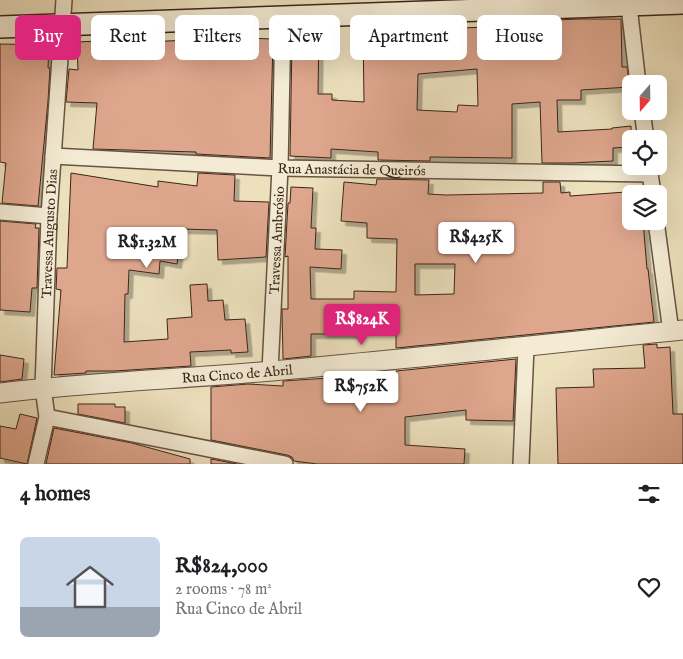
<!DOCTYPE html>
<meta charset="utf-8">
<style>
:root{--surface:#fff;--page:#f2f2f2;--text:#202124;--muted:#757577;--accent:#db2777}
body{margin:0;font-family:"IM FELL English",serif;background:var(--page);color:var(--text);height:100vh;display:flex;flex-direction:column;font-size:19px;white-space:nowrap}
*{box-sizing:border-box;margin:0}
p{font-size:16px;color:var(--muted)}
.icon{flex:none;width:28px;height:28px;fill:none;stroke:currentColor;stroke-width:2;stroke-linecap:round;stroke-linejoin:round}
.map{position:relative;height:464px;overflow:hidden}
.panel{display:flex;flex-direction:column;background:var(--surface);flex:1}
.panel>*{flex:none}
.hud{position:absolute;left:15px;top:15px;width:654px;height:45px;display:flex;gap:10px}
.needle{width:32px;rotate:200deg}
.buttons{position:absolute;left:622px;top:75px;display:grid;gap:10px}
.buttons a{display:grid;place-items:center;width:45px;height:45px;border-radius:8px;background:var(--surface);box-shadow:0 5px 20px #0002;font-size:25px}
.price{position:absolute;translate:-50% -42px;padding:0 11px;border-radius:5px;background:#fff;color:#222;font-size:16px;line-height:32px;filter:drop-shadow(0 1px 2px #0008)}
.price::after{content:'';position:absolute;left:50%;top:30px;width:15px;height:11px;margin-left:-8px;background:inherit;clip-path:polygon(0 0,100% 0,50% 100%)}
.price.selected{background:var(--accent);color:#fff}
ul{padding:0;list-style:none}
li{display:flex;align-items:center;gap:15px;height:125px;padding:0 20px}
li span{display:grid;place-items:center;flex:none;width:140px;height:100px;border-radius:8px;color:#555}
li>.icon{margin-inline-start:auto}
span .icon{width:60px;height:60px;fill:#fffc;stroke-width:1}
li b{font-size:21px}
h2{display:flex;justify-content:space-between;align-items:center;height:60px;padding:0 20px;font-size:21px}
.tag{padding:0 18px;border-radius:8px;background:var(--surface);box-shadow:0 5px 20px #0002;font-size:18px;line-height:45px}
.tag.selected{background:var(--accent);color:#fff}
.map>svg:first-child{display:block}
.building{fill:#dea68d;stroke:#3c2518;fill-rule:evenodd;filter:url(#shadow)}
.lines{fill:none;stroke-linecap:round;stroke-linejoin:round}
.minor-casing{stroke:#685441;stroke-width:18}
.tertiary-casing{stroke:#685441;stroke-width:21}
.secondary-casing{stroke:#3c2518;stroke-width:24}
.minor{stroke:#f3ebd4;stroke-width:15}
.tertiary{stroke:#f3ebd4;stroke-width:19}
.secondary{stroke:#f3ebd4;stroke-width:21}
.labels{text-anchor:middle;stroke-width:4;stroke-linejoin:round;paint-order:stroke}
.street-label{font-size:14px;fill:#3c2518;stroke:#f3ebd4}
</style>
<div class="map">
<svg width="683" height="464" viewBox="0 0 683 464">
<defs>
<filter id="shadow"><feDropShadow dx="4.5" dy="4.5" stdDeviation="0" flood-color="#0004"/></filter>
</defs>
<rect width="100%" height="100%" fill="#ece0bd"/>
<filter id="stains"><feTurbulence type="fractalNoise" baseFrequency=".004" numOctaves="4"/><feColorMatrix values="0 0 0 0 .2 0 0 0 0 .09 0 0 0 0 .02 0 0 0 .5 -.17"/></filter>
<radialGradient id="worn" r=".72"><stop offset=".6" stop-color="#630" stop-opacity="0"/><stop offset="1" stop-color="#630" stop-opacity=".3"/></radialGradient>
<g class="building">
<path d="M579 19H621L622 67H627L630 87 581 90V100H557L558 132 612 129V128L631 126V147L613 148V161L572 163H542L540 102 512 104V158L430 157V161L378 160V152L331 149V158L290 156 292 40H297V30L319 31 318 94H332V100L364 102 363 27 438 26V24L460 23 461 28 512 26 511 22ZM477 69 478 106 458 105 457 112 417 110 418 74Z"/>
<path d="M243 38 273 39 270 158 196 154V152L93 149 97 103 66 102 69 69 78 70 77 42 119 40H143L142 42Z"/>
<path d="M0 44 49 45 48 68H50L48 101 38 206 2 203 6 163 0 162Z"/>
<path d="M71 173 158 187V181L197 186 198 173 235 175 234 201 269 202 266 257 218 260 217 230 182 229 177 264 160 261 159 274 129 270 128 294H125L124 342 168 339 167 319 192 317 190 285 207 284 208 301 223 300 225 320 245 319 248 352 231 353V350L190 352 191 366 114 371H86V373L54 375 61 290 56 289 57 268H67Z"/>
<path d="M377 179 429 180 428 194 446 195 543 193V182H560L561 193 570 192V196L640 191V194H631V221H643L647 269H648L654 322 396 348V316L352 315V334H311V356L283 359 282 309H288V256L285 257 288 203H290L291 187 313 188 311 228H316L315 249 342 250 341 269 310 267 311 299H354V291L396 292 397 239 367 238V223L341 221 344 182 376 185ZM415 264H455L454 294 415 295Z"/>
<path d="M0 221 36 224 35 228H39L37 288H32L30 312 0 310Z"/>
<path d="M657 344V348L670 347 673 414H683V464H558L556 388 594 387 593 369 645 368 643 345Z"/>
<path d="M0 355 24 359 22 379 0 382Z"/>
<path d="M516 359 513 421 466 420V410L405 417V445L465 449 464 464H317L294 461 292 457 287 455 211 440V387L248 384 283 386V381L344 377H396V371Z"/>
<path d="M78 404H115V407H125V423L78 414Z"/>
<path d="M20 414 37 418 27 464 0 458V426L16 429Z"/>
<path d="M54 428 132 443 190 459V464H46Z"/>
<path d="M211 459 237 464H211Z"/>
</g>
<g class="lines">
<defs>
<g id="minor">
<path d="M629 6 638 84"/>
<path d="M642 111 646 139"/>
<path id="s1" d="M53 156 280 168 650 174"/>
<path d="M649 166 653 194"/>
<path d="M0 212 49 216"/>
<path d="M656 221 671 332"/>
<path id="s2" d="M270 371 280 168 283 18"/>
<path d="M47 417 285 464"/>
<path id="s3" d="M36 464 47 417 43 388 49 216 64 0"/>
<path d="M521 464 526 347"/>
</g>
<g id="tertiary">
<path id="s4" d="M0 393C90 382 181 379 272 371 409 359 546 344 683 330"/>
</g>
<path id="secondary" d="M0 27 683 3"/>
</defs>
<use href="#minor" class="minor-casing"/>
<use href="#tertiary" class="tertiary-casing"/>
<use href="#secondary" class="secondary-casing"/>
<use href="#minor" class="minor"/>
<use href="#tertiary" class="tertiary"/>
<use href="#secondary" class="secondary"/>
</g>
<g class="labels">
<g class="street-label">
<text dy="5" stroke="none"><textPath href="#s1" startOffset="299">Rua Anastácia de Queirós</textPath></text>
<text dy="5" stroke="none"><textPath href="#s3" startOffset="232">Travessa Augusto Dias</textPath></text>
<text dy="5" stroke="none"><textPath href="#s2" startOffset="131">Travessa Ambrósio</textPath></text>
<text dy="5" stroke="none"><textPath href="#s4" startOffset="238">Rua Cinco de Abril</textPath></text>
</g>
</g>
<rect width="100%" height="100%" filter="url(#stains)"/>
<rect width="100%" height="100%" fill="url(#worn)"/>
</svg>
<div class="buttons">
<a><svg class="needle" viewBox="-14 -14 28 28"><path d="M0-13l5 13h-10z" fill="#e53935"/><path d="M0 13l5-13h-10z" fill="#757577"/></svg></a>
<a><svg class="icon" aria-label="locate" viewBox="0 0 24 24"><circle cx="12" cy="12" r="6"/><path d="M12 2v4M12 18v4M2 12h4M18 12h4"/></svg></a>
<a><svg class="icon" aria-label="layers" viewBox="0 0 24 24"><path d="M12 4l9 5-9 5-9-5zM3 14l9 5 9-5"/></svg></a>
</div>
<b class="price" style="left:476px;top:264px">R$425K</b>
<b class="price" style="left:147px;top:269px">R$1.32M</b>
<b class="price selected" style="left:362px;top:346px">R$824K</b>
<b class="price" style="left:361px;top:413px">R$752K</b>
<div class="hud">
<a class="tag selected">Buy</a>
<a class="tag">Rent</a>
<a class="tag">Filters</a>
<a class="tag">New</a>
<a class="tag">Apartment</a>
<a class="tag">House</a>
</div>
</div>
<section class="panel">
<h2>4 homes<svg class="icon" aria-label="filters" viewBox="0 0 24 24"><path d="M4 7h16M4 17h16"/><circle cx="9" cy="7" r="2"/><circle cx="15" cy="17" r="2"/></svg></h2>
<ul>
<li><span style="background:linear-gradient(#c9d6e8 70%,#9aa5b1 0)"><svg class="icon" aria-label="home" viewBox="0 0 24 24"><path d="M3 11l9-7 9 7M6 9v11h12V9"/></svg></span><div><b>R$824,000</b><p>2 rooms · 78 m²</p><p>Rua Cinco de Abril</p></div><svg class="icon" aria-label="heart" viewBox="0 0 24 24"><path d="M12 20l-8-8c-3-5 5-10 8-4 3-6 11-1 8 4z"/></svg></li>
</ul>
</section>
